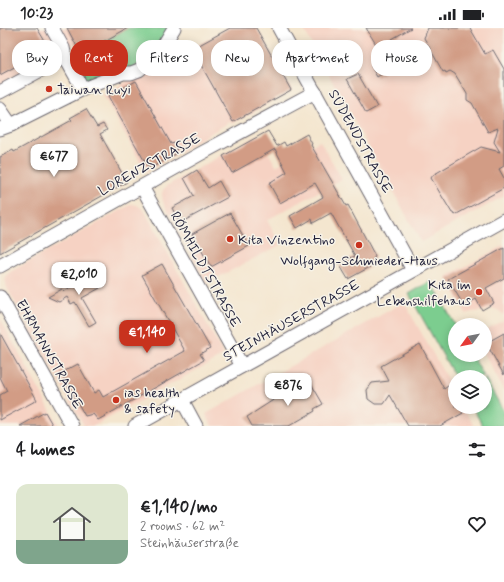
<!DOCTYPE html>
<meta charset="utf-8">
<style>
:root{--surface:#fff;--page:#f2f2f2;--text:#202124;--muted:#757577;--accent:#c8321e}
body{margin:0;font-family:Mynerve,sans-serif;background:var(--page);color:var(--text);height:100vh;display:flex;flex-direction:column;font-size:15px;white-space:nowrap}
*{box-sizing:border-box;margin:0}
p{font-size:13px;color:var(--muted)}
.icon{flex:none;width:22px;height:22px;fill:none;stroke:currentColor;stroke-width:2;stroke-linecap:round;stroke-linejoin:round}
.map{position:relative;height:398px;overflow:hidden}
.panel{display:flex;flex-direction:column;background:var(--surface);flex:1}
.panel>*{flex:none}
.guide{position:absolute;left:12px;top:12px;width:480px;height:36px;display:flex;gap:8px}
.needle{width:26px;rotate:237deg}
.fabs{position:absolute;left:448px;top:290px;display:grid;gap:8px}
.fabs a{display:grid;place-items:center;width:44px;height:44px;border-radius:50%;background:var(--surface);box-shadow:0 2px 10px #0003;font-size:20px}
.price{position:absolute;translate:-50% -34px;padding:0 9px;border-radius:8px;background:#fff;color:#222;font-size:13px;line-height:26px;filter:drop-shadow(0 1px 2px #0008)}
.price::after{content:'';position:absolute;left:50%;top:24px;width:12px;height:9px;margin-left:-6px;background:inherit;clip-path:polygon(0 0,100% 0,50% 100%)}
.price.selected{background:var(--accent);color:#fff}
ul{padding:0;list-style:none}
li{display:flex;align-items:center;gap:12px;height:100px;padding:0 16px}
li span{display:grid;place-items:center;flex:none;width:112px;height:80px;border-radius:12px;color:#555}
li>.icon{margin-inline-start:auto}
span .icon{width:48px;height:48px;fill:#fffc;stroke-width:1}
li b{font-size:17px}
h2{display:flex;justify-content:space-between;align-items:center;height:48px;padding:0 16px;font-size:17px}
.pill{padding:0 14px;border-radius:16px;background:var(--surface);box-shadow:0 2px 10px #0003;font-size:14px;line-height:36px}
.pill.selected{background:var(--accent);color:#fff}
.status{display:flex;justify-content:space-between;align-items:center;height:28px;padding:0 20px;background:var(--surface);direction:ltr}
.status svg{height:11px;fill:currentColor}
.map>svg:first-child{display:block}
.built{fill:#f6d2c3}
.green{fill:#7bcd8f;stroke:#4e7865}
.building{fill:#d29c85}
.lines{fill:none;stroke-linecap:round;stroke-linejoin:round}
.minor-casing{stroke:#6c676f;stroke-width:15}
.minor{stroke:#fff;stroke-width:13}
.poi-dot{fill:#c8321e;stroke:#f7f3e8;stroke-width:1.5}
.labels{text-anchor:middle;stroke-width:3;stroke-linejoin:round;paint-order:stroke}
.poi-label{font-size:14px;fill:#22223b;stroke:#f7f3e8;text-anchor:start}
.street-label{font-size:14px;fill:#22223b;stroke:#f7f3e8}
</style>
<div class="status"><b>10:23</b><svg viewBox="0 0 49 12"><path d="M0 12V9h3v3zM5 12V6h3v6zM10 12V3h3v9zM15 12V0h3v12zM26 1h20v11H26zM47 4h2v5h-2z"/></svg></div>
<div class="map">
<svg width="504" height="398" viewBox="0 0 504 398">
<rect width="100%" height="100%" fill="#f7f3e8"/>
<filter id="ink" filterUnits="userSpaceOnUse"><feTurbulence type="fractalNoise" baseFrequency=".025" numOctaves="2"/><feDisplacementMap in="SourceGraphic" scale="8" xChannelSelector="R" yChannelSelector="G"/><feConvolveMatrix kernelMatrix="1 2 1 2 8 2 1 2 1" color-interpolation-filters="sRGB"/></filter>
<filter id="wash" filterUnits="userSpaceOnUse"><feTurbulence type="fractalNoise" baseFrequency=".012" numOctaves="4" result="noise"/><feDisplacementMap in="SourceGraphic" scale="16" xChannelSelector="R" yChannelSelector="G"/><feGaussianBlur stdDeviation="0.9" result="paint"/><feColorMatrix in="noise" values="0 0 0 0 0 0 0 0 0 0 0 0 0 0 0 0 0 1.4 0 .05"/><feComposite in="paint" operator="in"/></filter>
<g filter="url(#wash)">
<rect width="100%" height="100%" fill="#f4e6cf"/>
<g class="built">
<path d="M0 0H133L82 28 74 15 0 56Z"/>
<path d="M228 0H257L292 62 232 96 230 94 188 118V119L146 144 103 67 168 30 170 32Z"/>
<path d="M303 0H504V168L421 214Z"/>
<path d="M258 107 276 138 320 113 342 151 267 192 280 217 207 255 163 174 162 166 163 162 168 157Z"/>
<path d="M132 176 137 177 144 182 224 327 94 398H84L7 260 5 250 10 244Z"/>
<path d="M504 217V287L498 282 491 280 486 283 472 284 466 286 446 249Z"/>
<path d="M404 274 455 365V379H463L474 398H212L206 386Z"/>
<path d="M0 290 59 398H0Z"/>
<path d="M504 292V363L485 327V302Z"/>
</g>
<g class="green">
<path d="M128 0H170L166 10 131 43V39L85 52 76 36 84 31 85 24Z"/>
<path d="M431 253 455 297V327H472L484 349H455L409 266Z"/>
<path d="M485 350 504 384V398H483L472 379H485Z"/>
</g>
<g id="blocks">
<g class="building">
<path d="M0 0H37L49 20 0 47Z"/>
<path d="M67 0H128L81 26Z"/>
<path d="M230 0H256L291 62 233 94 192 21Z"/>
<path d="M366 0H411L392 11 393 13 380 20 378 18H377Z"/>
<path d="M428 0H470L485 26 493 22 504 41V138L499 141 504 150V160L455 187 454 185H452L431 150 433 147 481 119 500 124 494 114 498 100 488 104 472 75 467 72V66L455 46 450 43 446 45 445 43 443 44 424 10Z"/>
<path d="M377 35 383 45 377 49 371 38Z"/>
<path d="M358 46 377 79 366 85 347 51Z"/>
<path d="M136 53 171 116 174 115 177 121 174 123 176 126 149 141 108 68Z"/>
<path d="M86 81 97 99 103 96 107 102 100 106 127 154 0 225V129L13 122 14 124 72 92 70 90Z"/>
<path d="M268 103 277 118 284 114 286 118 307 106 312 116 311 117 346 178 348 177 375 228 370 239 348 251 339 236 355 228 331 185 313 195 312 191 297 200 290 188 323 169 315 155 280 175 269 155 287 144 275 121 232 145 223 128Z"/>
<path d="M197 142 208 160 219 153 228 169 180 195 172 180 194 168 184 150Z"/>
<path d="M230 185 249 218 211 239 192 206Z"/>
<path d="M504 220V250L486 260 494 275 482 282 476 271 464 278 448 251Z"/>
<path d="M162 236 210 320 200 326 204 332 98 392 93 386 85 388 61 345 78 336 94 365 99 362 103 369 185 323 142 247Z"/>
<path d="M93 247 100 260 82 270 96 294 89 298 75 274 71 276 67 269 59 274 48 269 62 261 64 263Z"/>
<path d="M0 305 37 372 0 392V367L7 363 0 349Z"/>
<path d="M504 305V347L486 315Z"/>
<path d="M420 316 444 361 448 358 455 371V379H460L463 385 440 398H408L390 367 384 376H375L368 371 367 362 372 355 389 353 381 338Z"/>
<path d="M309 352 323 376 314 381 315 383 289 398H252L247 389 281 367V366L297 356 298 358Z"/>
<path d="M45 384 53 398H20Z"/>
</g>
</g>
</g>
<g filter="url(#ink)">
<use href="#blocks" fill-opacity="0" stroke="#6c676f" stroke-width="1"/>
<g class="lines">
<defs>
<g id="minor">
<path d="M52 0 63 20 65 29 83 61"/>
<path d="M279 0 413 242"/>
<path d="M0 64 65 29"/>
<path d="M0 81 11 97"/>
<path d="M0 101 11 97 83 61 123 45H131L139 42 150 33 162 20 174 0"/>
<path d="M142 159 242 338"/>
<path d="M0 238 200 126 315 64"/>
<path d="M0 269 72 398"/>
<path d="M182 372 196 398"/>
<path d="M135 398 504 192"/>
</g>
</defs>
<use href="#minor" class="minor-casing"/>
<use href="#minor" class="minor"/>
</g>
</g>
<g class="poi-dot">
<circle cx="49" cy="61" r="4"/>
<circle cx="230" cy="211" r="4"/>
<circle cx="359" cy="217" r="4"/>
<circle cx="479" cy="264" r="4"/>
<circle cx="116" cy="372" r="4"/>
</g>
<g class="labels">
<g class="poi-label">
<text x="57" y="66">Taiwan Ruyi</text>
<text x="238" y="216">Kita Vinzentino</text>
<text x="359" y="237" text-anchor="middle">Wolfgang-Schmieder-Haus</text>
<text x="471" y="261" text-anchor="end">Kita im<tspan x="471" dy="16">Lebenshilfehaus</tspan></text>
<text x="124" y="369">ias health<tspan x="124" dy="16">&amp; safety</tspan></text>
</g>
<g class="street-label">
<text transform="translate(361 113) rotate(61)" y="5">SÜDENDSTRASSE</text>
<text transform="translate(149 136) rotate(-29)" y="5">LORENZSTRASSE</text>
<text transform="translate(206 241) rotate(61)" y="5">RÖMHILDTSTRASSE</text>
<text transform="translate(291 292) rotate(-29)" y="5">STEINHÄUSERSTRASSE</text>
<text transform="translate(50 326) rotate(61)" y="5">EHRMANNSTRASSE</text>
</g>
</g>
</svg>
<div class="fabs">
<a><svg class="needle" viewBox="-14 -14 28 28"><path d="M0-13l5 13h-10z" fill="#e53935"/><path d="M0 13l5-13h-10z" fill="#757577"/></svg></a>
<a><svg class="icon" aria-label="layers" viewBox="0 0 24 24"><path d="M12 4l9 5-9 5-9-5zM3 14l9 5 9-5"/></svg></a>
</div>
<b class="price" style="left:54px;top:150px">€677</b>
<b class="price" style="left:79px;top:268px">€2,010</b>
<b class="price selected" style="left:147px;top:326px">€1,140</b>
<b class="price" style="left:288px;top:379px">€876</b>
<div class="guide">
<a class="pill">Buy</a>
<a class="pill selected">Rent</a>
<a class="pill">Filters</a>
<a class="pill">New</a>
<a class="pill">Apartment</a>
<a class="pill">House</a>
</div>
</div>
<section class="panel">
<h2>4 homes<svg class="icon" aria-label="filters" viewBox="0 0 24 24"><path d="M4 7h16M4 17h16"/><circle cx="9" cy="7" r="2"/><circle cx="15" cy="17" r="2"/></svg></h2>
<ul>
<li><span style="background:linear-gradient(#dfe7d0 70%,#7fa58c 0)"><svg class="icon" aria-label="home" viewBox="0 0 24 24"><path d="M3 11l9-7 9 7M6 9v11h12V9"/></svg></span><div><b>€1,140/mo</b><p>2 rooms · 62 m²</p><p>Steinhäuserstraße</p></div><svg class="icon" aria-label="heart" viewBox="0 0 24 24"><path d="M12 20l-8-8c-3-5 5-10 8-4 3-6 11-1 8 4z"/></svg></li>
</ul>
</section>
